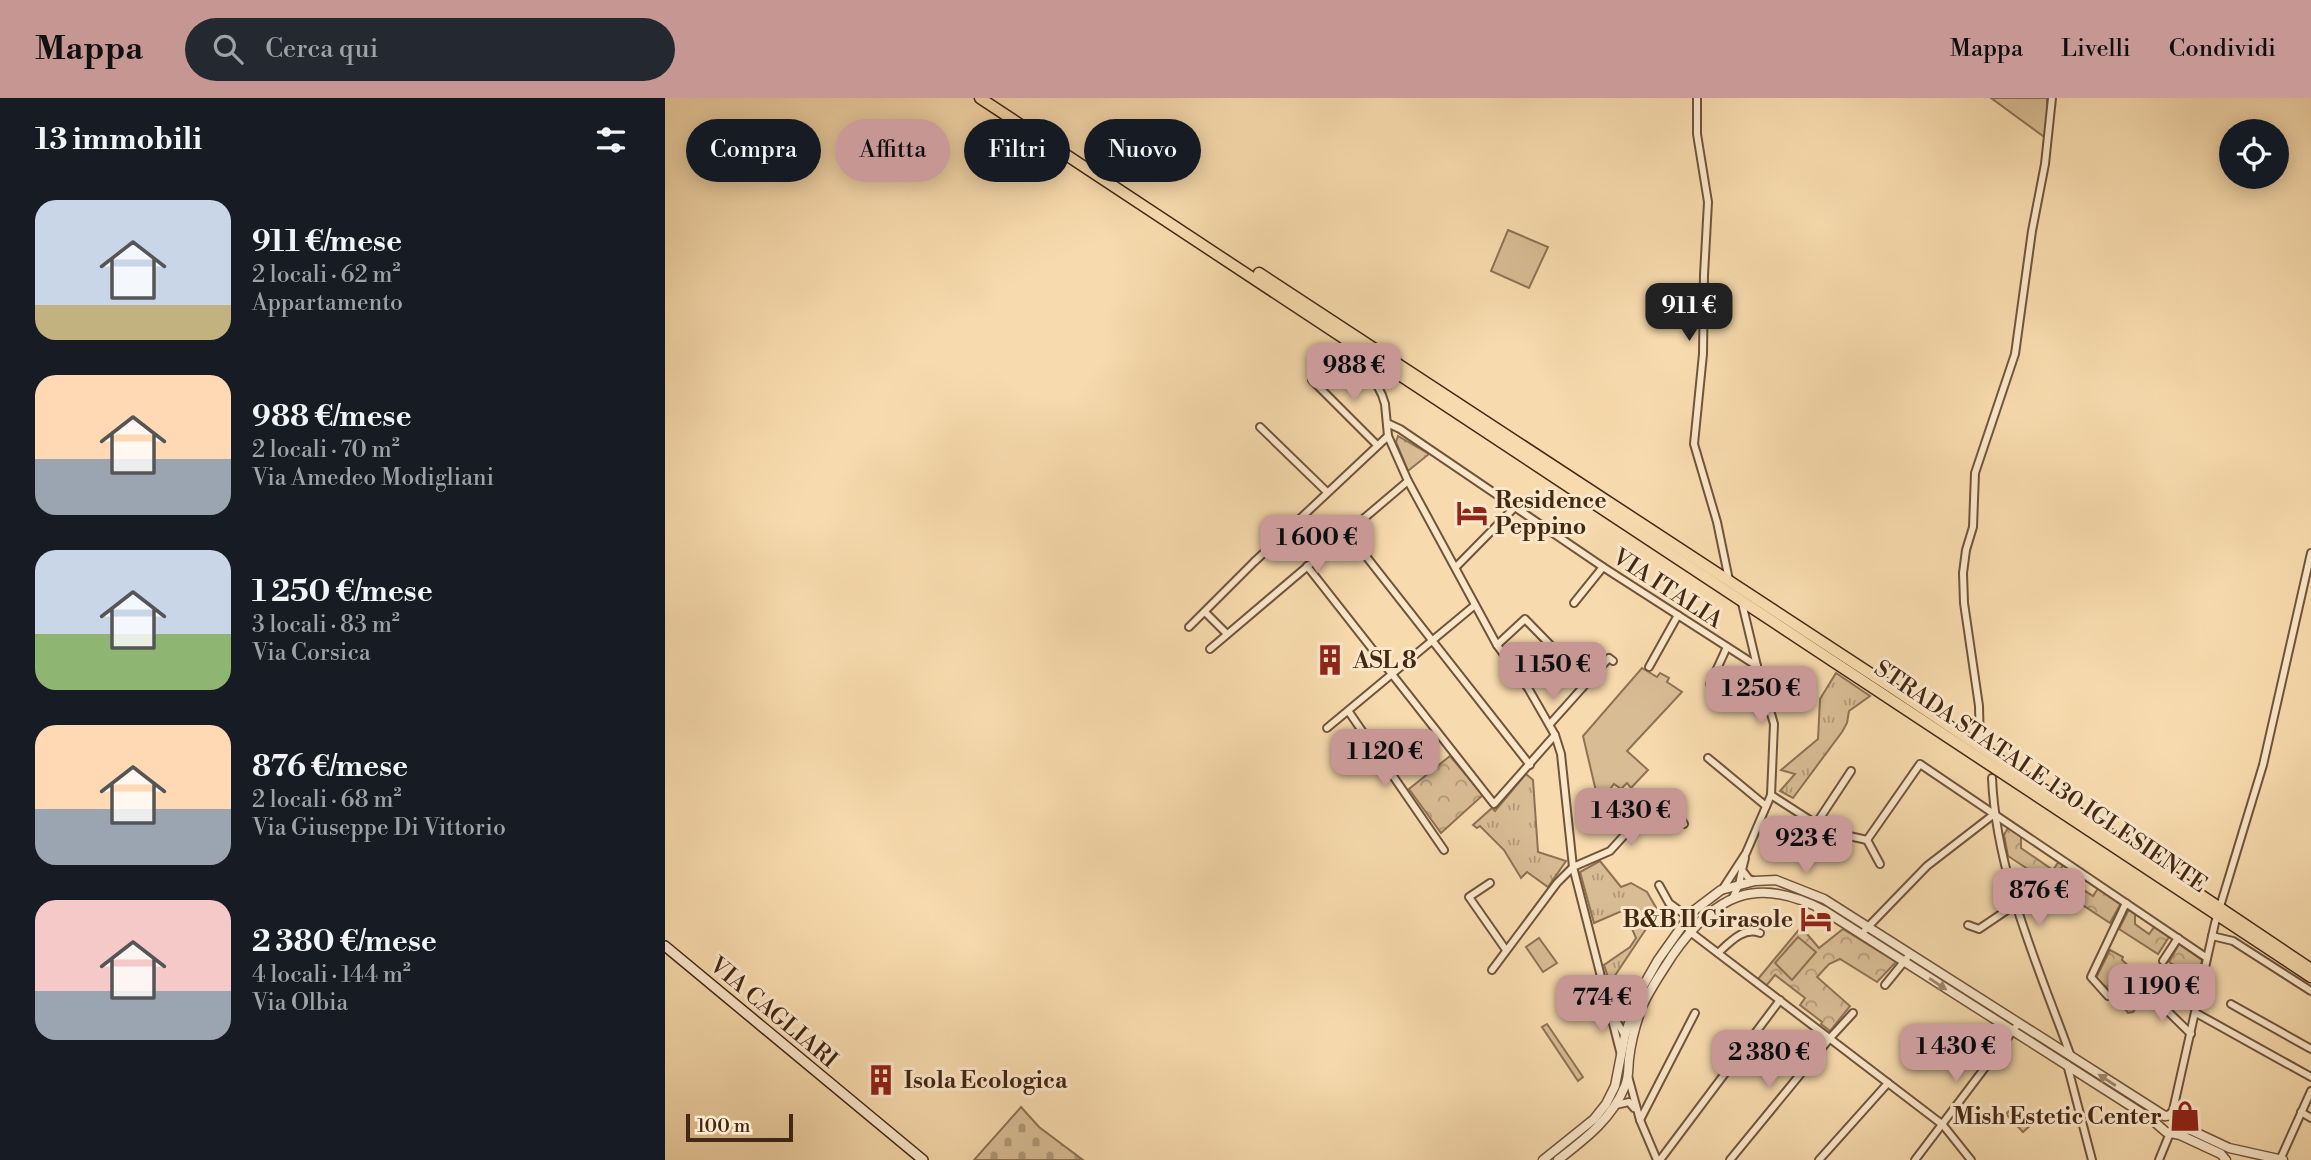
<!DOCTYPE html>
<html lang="it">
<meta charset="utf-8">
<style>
:root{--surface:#171b24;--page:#242831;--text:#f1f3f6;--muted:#9ea1a6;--accent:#c59692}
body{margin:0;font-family:"Libre Bodoni",serif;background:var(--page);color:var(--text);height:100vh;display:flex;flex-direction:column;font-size:26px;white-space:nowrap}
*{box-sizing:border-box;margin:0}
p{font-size:23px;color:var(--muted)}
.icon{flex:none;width:38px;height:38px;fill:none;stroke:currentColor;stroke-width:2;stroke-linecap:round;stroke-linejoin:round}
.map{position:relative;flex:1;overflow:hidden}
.sheet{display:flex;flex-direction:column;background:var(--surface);width:665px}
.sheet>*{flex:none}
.hud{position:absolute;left:21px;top:21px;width:665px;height:63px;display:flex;gap:14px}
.controls{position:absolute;left:1554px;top:21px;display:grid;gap:14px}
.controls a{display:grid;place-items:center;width:70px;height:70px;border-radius:50%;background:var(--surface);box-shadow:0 4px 18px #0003;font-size:35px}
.scale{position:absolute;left:21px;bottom:18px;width:107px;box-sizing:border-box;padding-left:7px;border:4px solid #432814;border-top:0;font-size:19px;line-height:24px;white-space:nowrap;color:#432814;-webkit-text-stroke:5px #fae7ca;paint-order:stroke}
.price{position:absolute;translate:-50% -60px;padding:0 16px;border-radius:14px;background:var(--accent);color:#111;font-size:23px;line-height:46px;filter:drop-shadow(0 2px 4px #0008)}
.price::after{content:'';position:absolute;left:50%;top:42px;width:21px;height:16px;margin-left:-10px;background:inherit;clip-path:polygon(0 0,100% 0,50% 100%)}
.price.current{background:#222;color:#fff}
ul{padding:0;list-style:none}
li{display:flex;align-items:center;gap:21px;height:175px;padding:0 35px}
li span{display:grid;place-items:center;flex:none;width:196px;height:140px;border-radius:21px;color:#555}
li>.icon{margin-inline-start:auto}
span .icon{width:84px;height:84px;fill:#fffc;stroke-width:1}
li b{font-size:30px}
h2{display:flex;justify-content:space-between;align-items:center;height:84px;padding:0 35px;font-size:30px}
.tag{padding:0 24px;border-radius:32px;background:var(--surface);box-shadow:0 4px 18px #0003;font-size:24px;line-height:63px}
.tag.current{background:var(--accent);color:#111}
header{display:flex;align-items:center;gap:42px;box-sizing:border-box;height:98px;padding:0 35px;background:var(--accent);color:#111}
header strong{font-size:33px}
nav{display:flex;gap:38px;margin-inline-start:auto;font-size:24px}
.search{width:490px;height:63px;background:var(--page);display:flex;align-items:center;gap:18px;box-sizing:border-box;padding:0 24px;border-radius:38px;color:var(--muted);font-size:26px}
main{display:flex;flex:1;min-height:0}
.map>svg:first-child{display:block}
.grass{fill:url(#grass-tufts);stroke:#8e7254;stroke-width:2}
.forest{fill:url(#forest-crowns);stroke:#8e7254;stroke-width:2}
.cemetery{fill:url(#cemetery-stones);stroke:#8e7254;stroke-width:2}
.pitch{fill:#d8bc93;stroke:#8e7254;stroke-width:2}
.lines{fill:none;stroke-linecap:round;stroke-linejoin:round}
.minor-casing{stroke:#70543a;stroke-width:10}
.tertiary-casing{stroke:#70543a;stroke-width:11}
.secondary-casing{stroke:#432814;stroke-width:12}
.primary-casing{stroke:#432814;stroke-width:13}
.minor{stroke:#fae7ca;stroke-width:6}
.tertiary{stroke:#fae7ca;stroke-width:8}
.secondary{stroke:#fae7ca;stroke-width:9}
.primary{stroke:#f7daad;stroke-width:10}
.oneway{fill:#9e886f}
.labels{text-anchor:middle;stroke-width:6;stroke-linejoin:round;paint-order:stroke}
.poi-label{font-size:23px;font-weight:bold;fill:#432814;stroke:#fae7ca;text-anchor:start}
.street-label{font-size:23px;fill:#432814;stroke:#fae7ca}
</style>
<header>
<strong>Mappa</strong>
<div class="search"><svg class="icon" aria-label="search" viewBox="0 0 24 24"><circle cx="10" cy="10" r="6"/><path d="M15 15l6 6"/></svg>Cerca qui</div>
<nav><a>Mappa</a><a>Livelli</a><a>Condividi</a></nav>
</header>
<main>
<section class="sheet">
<h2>13 immobili<svg class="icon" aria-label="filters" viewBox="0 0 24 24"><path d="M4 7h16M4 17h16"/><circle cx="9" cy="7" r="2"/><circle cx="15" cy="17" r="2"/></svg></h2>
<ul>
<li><span style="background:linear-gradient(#c9d6e8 75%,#c2b280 0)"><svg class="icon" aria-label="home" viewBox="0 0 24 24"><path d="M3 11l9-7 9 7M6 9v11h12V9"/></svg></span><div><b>911 €/mese</b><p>2 locali · 62 m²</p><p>Appartamento</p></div></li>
<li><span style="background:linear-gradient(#ffd9b3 60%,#9aa5b1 0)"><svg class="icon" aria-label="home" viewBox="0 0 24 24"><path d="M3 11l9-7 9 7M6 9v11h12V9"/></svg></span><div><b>988 €/mese</b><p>2 locali · 70 m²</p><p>Via Amedeo Modigliani</p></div></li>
<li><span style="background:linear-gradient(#c9d6e8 60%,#8fb573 0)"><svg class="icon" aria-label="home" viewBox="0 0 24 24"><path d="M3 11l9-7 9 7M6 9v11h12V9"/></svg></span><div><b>1 250 €/mese</b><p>3 locali · 83 m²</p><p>Via Corsica</p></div></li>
<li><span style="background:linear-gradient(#ffd9b3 60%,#9aa5b1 0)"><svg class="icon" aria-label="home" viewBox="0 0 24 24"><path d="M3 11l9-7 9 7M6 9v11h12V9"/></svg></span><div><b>876 €/mese</b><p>2 locali · 68 m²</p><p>Via Giuseppe Di Vittorio</p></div></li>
<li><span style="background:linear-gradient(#f6c9c9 65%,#9aa5b1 0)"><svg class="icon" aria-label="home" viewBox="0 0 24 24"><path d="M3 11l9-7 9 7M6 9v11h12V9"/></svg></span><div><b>2 380 €/mese</b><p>4 locali · 144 m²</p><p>Via Olbia</p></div></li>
</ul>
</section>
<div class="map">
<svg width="1646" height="1062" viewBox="0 0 1646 1062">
<defs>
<pattern id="grass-tufts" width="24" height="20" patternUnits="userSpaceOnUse" patternTransform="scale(1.75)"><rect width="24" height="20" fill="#d8bc93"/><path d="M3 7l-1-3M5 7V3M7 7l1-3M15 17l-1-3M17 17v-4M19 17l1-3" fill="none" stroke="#b19977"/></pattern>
<pattern id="forest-crowns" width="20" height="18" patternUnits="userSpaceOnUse" patternTransform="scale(1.75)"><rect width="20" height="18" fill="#d8bc93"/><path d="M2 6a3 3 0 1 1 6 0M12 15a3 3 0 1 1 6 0" fill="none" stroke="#b19977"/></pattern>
<pattern id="cemetery-stones" width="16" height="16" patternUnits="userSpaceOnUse" patternTransform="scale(1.75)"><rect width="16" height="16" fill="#d8bc93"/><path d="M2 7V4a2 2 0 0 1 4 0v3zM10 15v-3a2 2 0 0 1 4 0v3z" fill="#b19977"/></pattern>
</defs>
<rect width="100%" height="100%" fill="#f7daad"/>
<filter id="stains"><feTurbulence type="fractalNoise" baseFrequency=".00286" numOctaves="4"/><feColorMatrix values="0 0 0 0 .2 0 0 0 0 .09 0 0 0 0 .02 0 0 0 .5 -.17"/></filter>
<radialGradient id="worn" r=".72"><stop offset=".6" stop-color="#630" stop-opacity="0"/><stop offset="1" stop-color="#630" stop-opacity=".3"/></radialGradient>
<g class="grass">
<path d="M733 338 764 356 743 373 731 344Z"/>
<path d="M1171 575 1205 598 1184 613 1182 625 1177 634 1128 700 1115 693 1130 676 1116 672 1153 641 1155 601Z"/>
<path d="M861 676 868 682 873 754 901 763 883 789 862 774 856 780 839 752 815 728 812 730 808 727 827 710 830 713Z"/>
<path d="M935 763 956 789 966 785 982 794 993 813 945 885 939 867 965 849 971 840 959 812 929 825 915 774Z"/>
</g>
<g class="forest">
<path d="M785 658 818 697 776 735 744 691Z"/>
<path d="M1343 730 1356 738V750L1388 772 1394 763 1399 766 1393 775 1428 798 1434 789 1456 805 1445 825 1343 758 1339 737Z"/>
<path d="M1464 811 1470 815V826L1484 836 1490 828 1504 839 1493 856 1454 831Z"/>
<path d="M1136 829 1154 850 1178 831 1231 864 1212 884 1175 861 1164 866 1152 879 1185 908 1165 933 1156 926 1157 924 1135 907 1140 900 1110 877 1101 888 1093 881Z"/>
<path d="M1514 846 1537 862 1533 882 1504 864Z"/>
<path d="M1445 852 1458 859 1457 862 1476 879 1464 896 1474 906 1468 914 1463 915 1452 900 1431 880Z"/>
</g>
<path class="cemetery" d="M356 1009 374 1029 418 1062H309Z"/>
<g class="pitch">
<path d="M1326 0H1382V41Z"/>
<path d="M843 132 883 149 864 190 826 173Z"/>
<path d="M977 570 992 579 995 575 1004 580 1002 584 1017 594 962 653 983 672 966 690 962 685 956 691 949 686 934 706 918 638Z"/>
<path d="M1133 839 1151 854 1127 882 1110 865Z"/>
<path d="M874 840 892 865 878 874 861 849Z"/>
<path d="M882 926 918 979 913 983 877 929Z"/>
<path d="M1351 1006 1368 1025 1358 1034 1341 1016Z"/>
</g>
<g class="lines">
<defs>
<g id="minor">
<path d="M1032 0V36L1043 104 1039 177 1038 256 1029 346 1052 424 1064 482"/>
<path d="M700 263 717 297 720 306 723 338 743 383 832 547 863 590 890 637 896 656 908 769 956 957"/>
<path d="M647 282 712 347"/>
<path d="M722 325 735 331 938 469 1092 568"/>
<path d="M595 329 662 394"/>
<path d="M682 434 865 667"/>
<path d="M642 468 829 706 890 637"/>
<path d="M791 469 849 410"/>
<path d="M909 505 938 469"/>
<path d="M540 514 562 536"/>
<path d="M524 529 589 464 723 338"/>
<path d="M832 547 860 521 899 561"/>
<path d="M545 551 743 383"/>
<path d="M984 569 1013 517"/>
<path d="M1045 586 1062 549"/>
<path d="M684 614 779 752"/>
<path d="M885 626 944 560 948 563"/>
<path d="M662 630 810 507"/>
<path d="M1315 649 1314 608 1299 505 1298 475 1301 452 1308 429 1310 375 1350 256 1367 133 1380 66 1387 0"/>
<path d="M1043 660 1101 708"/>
<path d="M1327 680C1331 775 1373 868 1405 956"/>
<path d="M951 696 976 719"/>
<path d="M1106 697 1162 733 1202 742 1255 666 1542 860"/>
<path d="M1151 726 1186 673"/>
<path d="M1202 742 1215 766"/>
<path d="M1080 760 1077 772 1084 781 1090 783"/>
<path d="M825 785 804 799 841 852"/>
<path d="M994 787 1004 805 1023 819"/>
<path d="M1057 792 1081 755 1106 697 1109 626 1092 568 1077 505"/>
<path d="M1067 801 1074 787 1077 772"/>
<path d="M1303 827 1314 831 1351 806"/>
<path d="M1200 832 1262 768 1328 717"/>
<path d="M1024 833 1278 1027 1306 1062"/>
<path d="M1547 838 1568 843 1646 893"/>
<path d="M1053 855C1064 845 1079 828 1095 835"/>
<path d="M1498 863 1513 840"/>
<path d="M827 872 892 785 908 769 945 753 976 719 1002 699 1019 726"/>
<path d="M1220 887 1242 860"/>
<path d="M1470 896 1476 887 1526 936"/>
<path d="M1443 898 1426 879 1461 805"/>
<path d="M1566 906 1646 951"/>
<path d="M948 913 957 917 962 915 968 905"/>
<path d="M1531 915 1646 979"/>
<path d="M948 917 960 938"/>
<path d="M1402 966 1427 1062"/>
<path d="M963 978 975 1022 992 1062"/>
<path d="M951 1007 964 1004 969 1010"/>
<path d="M1636 1014 1646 1020"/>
<path d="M1505 1016 1508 1012 1550 825 1598 667 1646 455"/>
<path d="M975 1022 1030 915"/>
<path d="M995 1062 1115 902"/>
<path d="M1065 1062 1165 940 1188 915"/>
<path d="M1154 1062 1223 985"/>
<path d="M1250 1062 1353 926"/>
<path d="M1494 1062 1505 1035"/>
<path d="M1615 1062 1646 993"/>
</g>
<g id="tertiary">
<path d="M1500 1018 1509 1017 1515 1027"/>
<path d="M1515 1027 1564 1050 1618 1062"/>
<path d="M878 1062 929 1021 941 1006 950 988 960 937 973 897 993 862 1027 814 1056 792 1090 783 1111 782 1159 801 1500 1018"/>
<path d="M893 1062C920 1041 947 1021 960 988 964 979 963 970 964 961 966 944 971 925 977 909 984 892 997 874 1007 858 1049 797 1091 776 1160 813L1486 1021 1501 1034 1515 1037 1556 1056 1561 1062"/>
</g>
<path id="secondary" d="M0 848 258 1062"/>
<g id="primary">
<path d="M315 0 1646 879"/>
<path d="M594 175 1229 591 1646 871"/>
</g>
</defs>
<use href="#minor" class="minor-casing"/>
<use href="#tertiary" class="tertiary-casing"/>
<use href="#secondary" class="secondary-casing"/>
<use href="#primary" class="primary-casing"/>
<use href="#minor" class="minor"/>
<use href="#tertiary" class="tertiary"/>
<use href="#secondary" class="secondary"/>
<use href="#primary" class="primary"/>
</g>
<defs><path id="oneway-solid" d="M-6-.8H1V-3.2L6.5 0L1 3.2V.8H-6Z" transform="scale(1.75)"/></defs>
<g class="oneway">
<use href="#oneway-solid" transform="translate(1273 886) rotate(33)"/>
<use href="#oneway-solid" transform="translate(1442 982) rotate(-147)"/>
</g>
<defs>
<symbol id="hotel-bare" viewBox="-9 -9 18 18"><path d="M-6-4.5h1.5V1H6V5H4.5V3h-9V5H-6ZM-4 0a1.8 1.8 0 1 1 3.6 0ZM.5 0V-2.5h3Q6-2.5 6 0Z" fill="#8f2418" stroke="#fae7ca" stroke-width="2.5" paint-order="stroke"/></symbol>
<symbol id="building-bare" viewBox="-9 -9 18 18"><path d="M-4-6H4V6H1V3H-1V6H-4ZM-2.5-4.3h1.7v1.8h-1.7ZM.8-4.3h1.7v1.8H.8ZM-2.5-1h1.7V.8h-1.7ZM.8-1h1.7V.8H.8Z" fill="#8f2418" stroke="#fae7ca" stroke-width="2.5" paint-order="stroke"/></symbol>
<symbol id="shop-bare" viewBox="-9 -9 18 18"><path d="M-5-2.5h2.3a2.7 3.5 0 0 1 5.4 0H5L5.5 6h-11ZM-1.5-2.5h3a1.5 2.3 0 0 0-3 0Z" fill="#8f2418" stroke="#fae7ca" stroke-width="2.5" paint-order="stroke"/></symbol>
</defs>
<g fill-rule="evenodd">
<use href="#hotel-bare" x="785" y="393" width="44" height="44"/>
<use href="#building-bare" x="643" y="540" width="44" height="44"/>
<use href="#hotel-bare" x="1129" y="799" width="44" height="44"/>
<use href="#building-bare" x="194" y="960" width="44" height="44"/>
<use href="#shop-bare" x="1498" y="996" width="44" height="44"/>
</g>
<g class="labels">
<g class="poi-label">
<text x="830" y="410">Residence<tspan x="830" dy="26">Peppino</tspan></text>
<text x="688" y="570">ASL 8</text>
<text x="1128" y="829" text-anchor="end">B&amp;B Il Girasole</text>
<text x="239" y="990">Isola Ecologica</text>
<text x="1497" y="1026" text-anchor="end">Mish Estetic Center</text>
</g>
<g class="street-label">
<text transform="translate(1003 490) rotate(33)" y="8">VIA ITALIA</text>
<text transform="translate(1376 678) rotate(34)" y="8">STRADA STATALE 130 IGLESIENTE</text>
<text transform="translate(109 914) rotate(40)" y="8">VIA CAGLIARI</text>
</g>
</g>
<rect width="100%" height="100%" filter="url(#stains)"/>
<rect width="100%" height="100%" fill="url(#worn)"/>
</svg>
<div class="controls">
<a><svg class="icon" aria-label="locate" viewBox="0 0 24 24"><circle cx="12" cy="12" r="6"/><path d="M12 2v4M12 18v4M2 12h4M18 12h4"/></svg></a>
</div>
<div class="scale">100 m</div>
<b class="price current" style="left:1024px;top:245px">911 €</b>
<b class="price" style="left:689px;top:305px">988 €</b>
<b class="price" style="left:652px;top:477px">1 600 €</b>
<b class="price" style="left:888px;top:604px">1 150 €</b>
<b class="price" style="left:1096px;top:628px">1 250 €</b>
<b class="price" style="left:720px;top:691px">1 120 €</b>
<b class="price" style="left:966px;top:750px">1 430 €</b>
<b class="price" style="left:1141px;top:778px">923 €</b>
<b class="price" style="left:1374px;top:830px">876 €</b>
<b class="price" style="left:1497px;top:926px">1 190 €</b>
<b class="price" style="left:937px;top:937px">774 €</b>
<b class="price" style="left:1291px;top:986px">1 430 €</b>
<b class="price" style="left:1104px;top:992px">2 380 €</b>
<div class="hud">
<a class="tag">Compra</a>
<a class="tag current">Affitta</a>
<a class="tag">Filtri</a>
<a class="tag">Nuovo</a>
</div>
</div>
</main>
